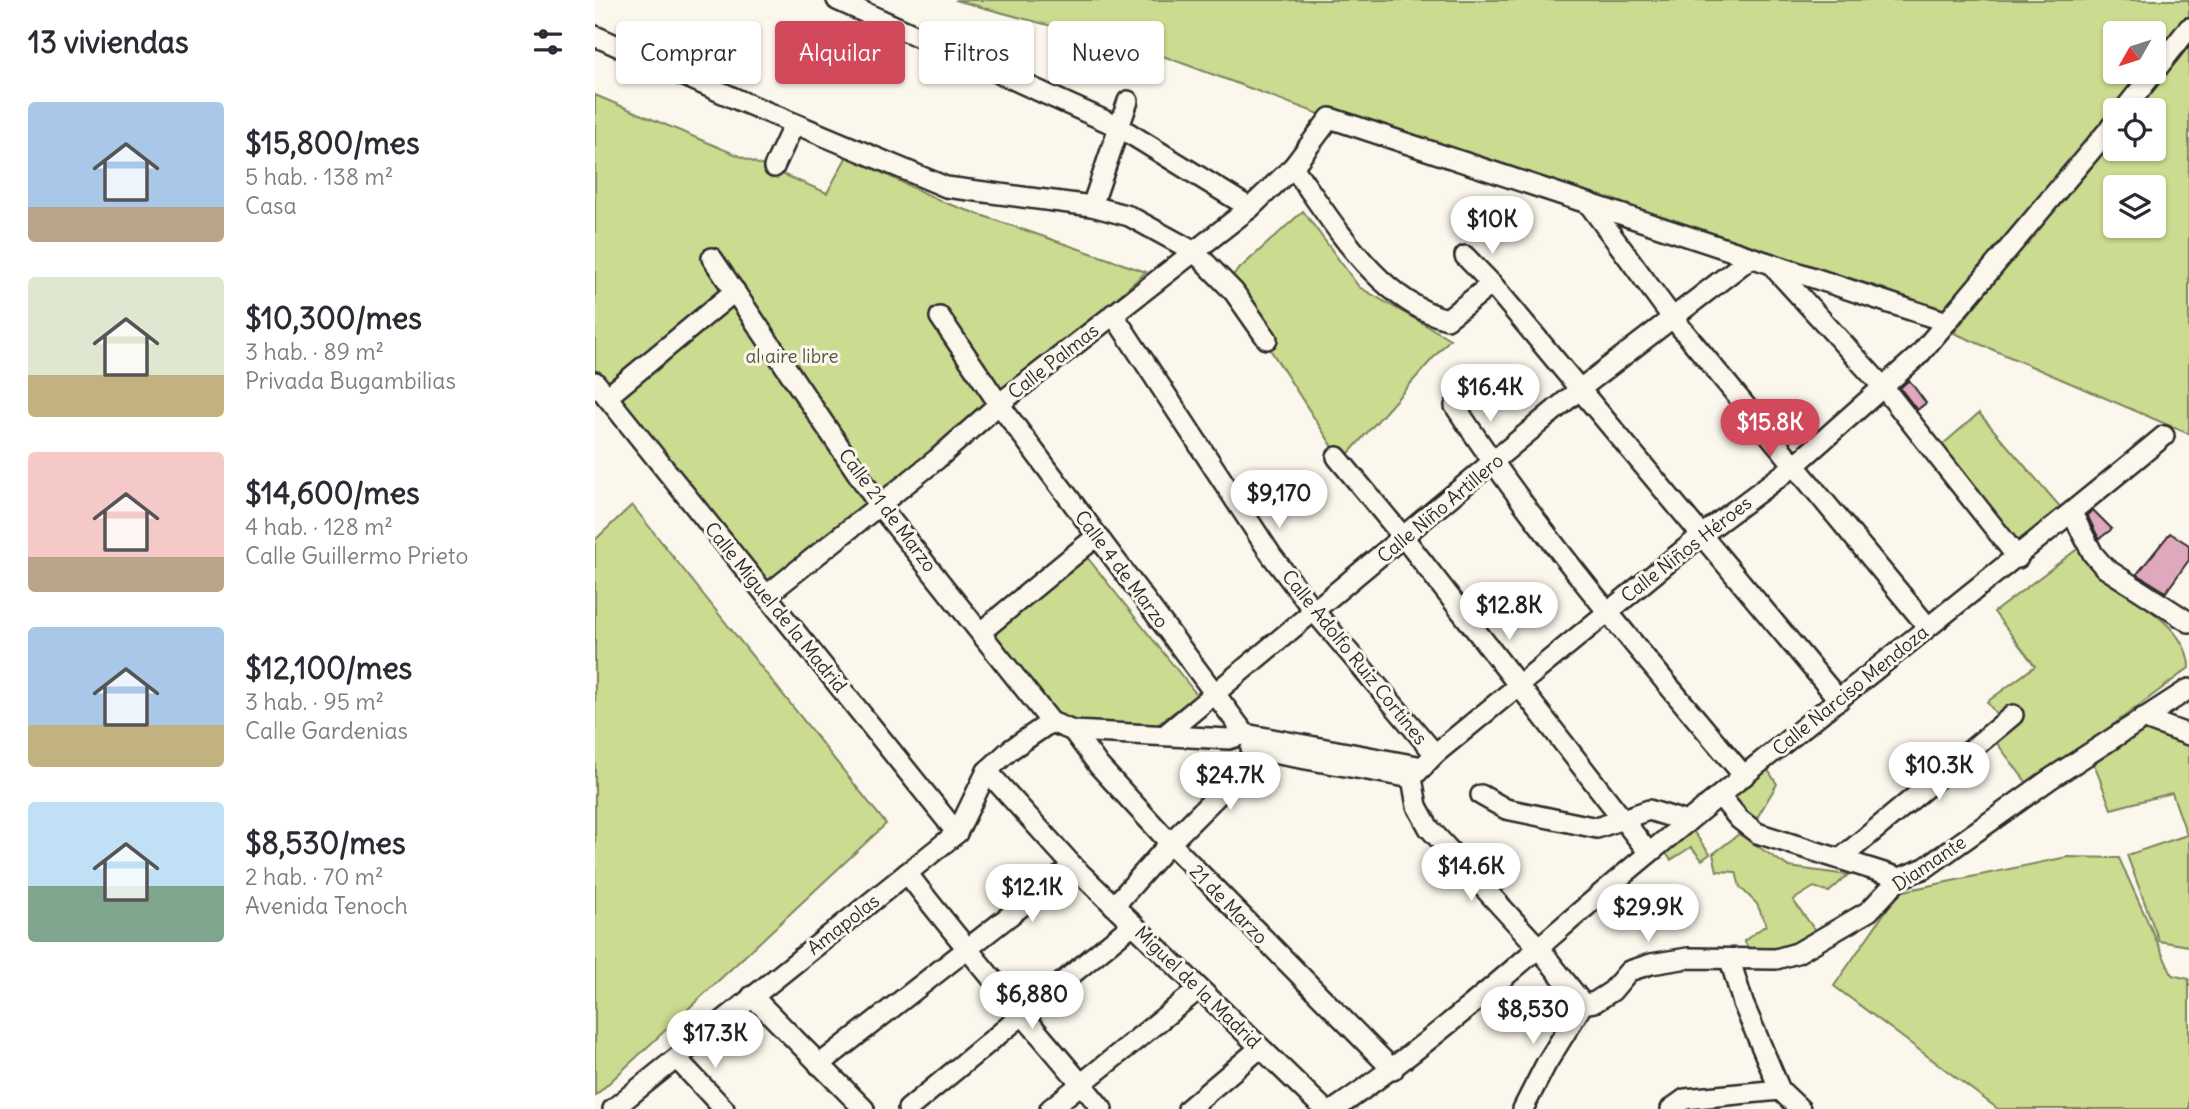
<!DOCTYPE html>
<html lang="es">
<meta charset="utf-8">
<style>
:root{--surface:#fff;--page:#f7f7f7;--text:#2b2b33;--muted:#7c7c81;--accent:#d1495b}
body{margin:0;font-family:Delius,sans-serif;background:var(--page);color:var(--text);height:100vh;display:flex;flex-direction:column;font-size:26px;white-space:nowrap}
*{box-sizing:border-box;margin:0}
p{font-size:23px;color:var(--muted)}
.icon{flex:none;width:38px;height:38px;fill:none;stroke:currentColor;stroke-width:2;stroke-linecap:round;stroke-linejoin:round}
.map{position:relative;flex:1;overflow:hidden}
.drawer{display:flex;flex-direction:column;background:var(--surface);width:595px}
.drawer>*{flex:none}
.top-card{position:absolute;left:21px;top:21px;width:665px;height:63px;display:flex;gap:14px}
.needle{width:46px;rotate:231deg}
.fabs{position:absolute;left:1508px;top:21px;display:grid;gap:14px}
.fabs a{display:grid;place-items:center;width:63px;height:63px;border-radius:7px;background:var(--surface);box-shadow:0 2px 5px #0004;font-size:35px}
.price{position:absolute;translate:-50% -60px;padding:0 16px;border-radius:24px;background:#fff;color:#222;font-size:23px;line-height:46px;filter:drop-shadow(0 2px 4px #0008)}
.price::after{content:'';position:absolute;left:50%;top:42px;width:21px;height:16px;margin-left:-10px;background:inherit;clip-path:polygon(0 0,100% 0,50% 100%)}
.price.on{background:var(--accent);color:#fff}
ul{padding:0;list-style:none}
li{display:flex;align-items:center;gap:21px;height:175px;padding:0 28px}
li span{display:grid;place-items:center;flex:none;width:196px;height:140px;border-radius:7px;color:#555}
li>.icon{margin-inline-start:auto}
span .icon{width:84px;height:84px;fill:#fffc;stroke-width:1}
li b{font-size:30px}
h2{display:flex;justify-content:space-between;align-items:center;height:84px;padding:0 28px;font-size:30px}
.tag{padding:0 24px;border-radius:7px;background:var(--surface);box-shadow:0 2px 5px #0004;font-size:24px;line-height:63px}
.tag.on{background:var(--accent);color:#fff}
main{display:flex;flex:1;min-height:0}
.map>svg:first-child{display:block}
.green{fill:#cbdb8f;stroke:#7b835d;stroke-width:2;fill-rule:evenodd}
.building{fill:#dfa8bd;stroke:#2b2b2b;stroke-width:2}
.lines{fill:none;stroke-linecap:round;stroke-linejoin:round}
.minor-casing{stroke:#2b2b2b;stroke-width:24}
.minor{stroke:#fbf7ec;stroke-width:19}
.labels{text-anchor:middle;stroke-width:6;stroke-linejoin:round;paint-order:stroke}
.park-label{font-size:19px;fill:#535744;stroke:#fbf7ec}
.street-label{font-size:19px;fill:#2b2b2b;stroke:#fbf7ec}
</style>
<main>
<section class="drawer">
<h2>13 viviendas<svg class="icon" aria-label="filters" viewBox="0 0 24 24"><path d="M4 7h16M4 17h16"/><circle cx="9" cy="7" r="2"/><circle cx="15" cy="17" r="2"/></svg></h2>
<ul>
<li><span style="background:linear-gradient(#a9c7e8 75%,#b9a48a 0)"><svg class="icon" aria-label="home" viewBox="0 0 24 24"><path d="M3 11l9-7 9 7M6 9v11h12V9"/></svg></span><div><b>$15,800/mes</b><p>5 hab. · 138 m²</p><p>Casa</p></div></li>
<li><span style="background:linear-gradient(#dfe7d0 70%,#c2b280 0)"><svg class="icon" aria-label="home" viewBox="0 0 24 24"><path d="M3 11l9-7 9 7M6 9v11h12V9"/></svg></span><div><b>$10,300/mes</b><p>3 hab. · 89 m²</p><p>Privada Bugambilias</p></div></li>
<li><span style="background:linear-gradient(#f6c9c9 75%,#b9a48a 0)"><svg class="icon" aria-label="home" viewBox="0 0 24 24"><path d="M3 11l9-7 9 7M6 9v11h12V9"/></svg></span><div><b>$14,600/mes</b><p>4 hab. · 128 m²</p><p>Calle Guillermo Prieto</p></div></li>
<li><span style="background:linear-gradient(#a9c7e8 70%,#c2b280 0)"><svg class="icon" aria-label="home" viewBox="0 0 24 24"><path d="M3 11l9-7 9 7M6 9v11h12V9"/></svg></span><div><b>$12,100/mes</b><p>3 hab. · 95 m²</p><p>Calle Gardenias</p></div></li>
<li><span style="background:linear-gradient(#bfe0f5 60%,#7fa58c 0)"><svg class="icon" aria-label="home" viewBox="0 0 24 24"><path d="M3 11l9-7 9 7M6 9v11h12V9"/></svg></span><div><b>$8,530/mes</b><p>2 hab. · 70 m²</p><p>Avenida Tenoch</p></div></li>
</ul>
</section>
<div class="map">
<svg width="1594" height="1109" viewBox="0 0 1594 1109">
<rect width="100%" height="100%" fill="#fbf7ec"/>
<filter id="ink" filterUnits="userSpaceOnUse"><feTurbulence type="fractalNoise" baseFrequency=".0143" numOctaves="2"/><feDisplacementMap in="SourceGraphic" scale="14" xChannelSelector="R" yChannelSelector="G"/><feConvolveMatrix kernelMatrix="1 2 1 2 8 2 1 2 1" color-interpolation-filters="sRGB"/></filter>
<g filter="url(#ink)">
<g class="green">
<path d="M360 0H1594V434L1359 333 1521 123V149H1559V110H1521V121L1352 322 1290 289 735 118 568 56ZM1521 33H1559V72H1521ZM1521 187H1559V226H1521Z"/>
<path d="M0 95 232 193 252 156 348 202 551 272 391 414 172 586 0 377Z"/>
<path d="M708 211 764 287 855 339 747 461 631 281Z"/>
<path d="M1384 413 1467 509 1423 547 1340 451Z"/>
<path d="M37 505 291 824 0 1096V540Z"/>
<path d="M1485 547C1491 556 1498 567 1506 574 1534 599 1594 625 1594 668L1435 787 1395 734 1408 723 1392 702 1440 666 1399 612Z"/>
<path d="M488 552 602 695 558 728 460 720 387 632Z"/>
<path d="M1557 726 1594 741V946L1564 941 1532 855 1592 835 1577 793 1516 809 1498 761Z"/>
<path d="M1171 767 1182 784 1159 823 1131 803Z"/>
<path d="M1098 831 1115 854 1107 860 1096 847 1076 860 1069 851Z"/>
<path d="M1144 834 1194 867 1253 875 1234 892 1219 887 1198 900 1222 933 1163 962 1149 941 1171 925 1162 904 1145 887 1141 872 1122 871 1118 854Z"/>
<path d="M1472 857 1524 858 1577 975 1594 979V1109H1403L1239 986 1304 892Z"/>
</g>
<g class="building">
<path d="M1314 380 1331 403 1322 410 1305 388Z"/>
<path d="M1498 510 1517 529 1504 539 1492 515Z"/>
<path d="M1575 533 1594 545V560L1571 592 1542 574Z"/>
</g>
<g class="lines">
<defs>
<g id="minor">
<path d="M242 0 524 127 655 208"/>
<path d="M0 36 148 102 351 187 497 206 534 216 600 252 639 292 672 339"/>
<path d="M1529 110 1594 28"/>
<path d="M179 167 199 124"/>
<path d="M698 167C738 222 783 301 852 319L897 284"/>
<path d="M993 203 1077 317 1333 627"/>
<path d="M497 206 533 101"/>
<path d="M870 256 897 284 1244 700"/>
<path d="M117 258 284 505 456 722 478 731 634 739 650 734 828 767"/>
<path d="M1181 270 1289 388 1423 558"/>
<path d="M518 314 677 556 719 611 840 754"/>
<path d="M345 317 404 404 650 734"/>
<path d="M0 382 362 833"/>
<path d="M12 397 140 291"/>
<path d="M860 406C946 537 1049 656 1149 776"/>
<path d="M742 457 809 538 1054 853"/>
<path d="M1477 513 1498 554 1510 568 1594 622"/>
<path d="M172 595 342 459 404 404 655 208 698 167 735 118 1352 322"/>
<path d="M387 631 502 536"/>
<path d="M1548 718 1594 735"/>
<path d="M478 731 504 766 575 843 798 1070"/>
<path d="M571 734 985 389 1154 259"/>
<path d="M656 749 817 778"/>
<path d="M392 771 478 866 729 1109"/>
<path d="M817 778 840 754 1108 534 1199 466 1324 355 1521 121"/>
<path d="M817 778 822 806 834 828 943 947 988 1004"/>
<path d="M886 795 911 809 1002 828 1054 810 1092 822"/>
<path d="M1125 796 1144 819 1162 833 1305 878"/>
<path d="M1245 859 1418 715"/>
<path d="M312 873C374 955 442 1030 507 1109"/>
<path d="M519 906 575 843 667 751"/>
<path d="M1135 960 1148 1003 1185 1090 1205 1109"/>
<path d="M157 996 269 1109"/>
<path d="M82 1059 129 1109"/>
<path d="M224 1065 478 866"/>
<path d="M18 1109 362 833 392 771 415 750 456 722"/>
<path d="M313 1109 538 924"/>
<path d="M455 1109 604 989"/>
<path d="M593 1109 665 1048"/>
<path d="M740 1109C851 1034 949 940 1052 855 1223 713 1399 577 1569 436"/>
<path d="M928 1109 951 1064 988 1004 1000 1002 1017 991 1034 971 1056 964 1093 958 1181 959 1202 953 1274 911 1305 878 1330 868 1455 779 1594 689"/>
<path d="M1076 1109 1090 1099 1185 1090"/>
</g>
</defs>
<use href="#minor" class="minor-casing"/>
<use href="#minor" class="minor"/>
</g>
</g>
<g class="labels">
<g class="park-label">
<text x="197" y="363">al aire libre</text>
</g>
<g class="street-label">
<text transform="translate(458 361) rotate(-38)" y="7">Calle Palmas</text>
<text transform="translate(845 508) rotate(-40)" y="7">Calle Niño Artillero</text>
<text transform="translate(293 510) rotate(53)" y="7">Calle 21 de Marzo</text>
<text transform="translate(1091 549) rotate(-38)" y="7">Calle Niños Héroes</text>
<text transform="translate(527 569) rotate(53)" y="7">Calle 4 de Marzo</text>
<text transform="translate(181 607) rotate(51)" y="7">Calle Miguel de la Madrid</text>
<text transform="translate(760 657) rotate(51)" y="7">Calle Adolfo Ruiz Cortines</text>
<text transform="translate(1255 690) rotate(-39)" y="7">Calle Narciso Mendoza</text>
<text transform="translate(1334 863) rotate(-34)" y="7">Diamante</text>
<text transform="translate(634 904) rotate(46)" y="7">21 de Marzo</text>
<text transform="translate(248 924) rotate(-38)" y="7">Amapolas</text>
<text transform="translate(603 987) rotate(44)" y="7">Miguel de la Madrid</text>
</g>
</g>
</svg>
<div class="fabs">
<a><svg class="needle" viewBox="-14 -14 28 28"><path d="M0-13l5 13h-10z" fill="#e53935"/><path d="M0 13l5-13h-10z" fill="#7c7c81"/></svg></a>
<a><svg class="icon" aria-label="locate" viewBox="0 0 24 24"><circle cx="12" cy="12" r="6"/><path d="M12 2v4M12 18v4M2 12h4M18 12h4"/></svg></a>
<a><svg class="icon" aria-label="layers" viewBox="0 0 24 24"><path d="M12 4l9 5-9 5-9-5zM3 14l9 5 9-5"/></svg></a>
</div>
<b class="price" style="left:897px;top:256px">$10K</b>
<b class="price" style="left:895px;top:424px">$16.4K</b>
<b class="price on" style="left:1175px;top:459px">$15.8K</b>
<b class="price" style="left:684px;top:530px">$9,170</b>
<b class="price" style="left:914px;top:642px">$12.8K</b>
<b class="price" style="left:1344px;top:802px">$10.3K</b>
<b class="price" style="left:635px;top:812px">$24.7K</b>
<b class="price" style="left:876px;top:903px">$14.6K</b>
<b class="price" style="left:437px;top:924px">$12.1K</b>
<b class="price" style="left:1053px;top:944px">$29.9K</b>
<b class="price" style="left:437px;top:1031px">$6,880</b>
<b class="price" style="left:938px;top:1046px">$8,530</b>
<b class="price" style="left:120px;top:1070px">$17.3K</b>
<div class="top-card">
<a class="tag">Comprar</a>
<a class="tag on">Alquilar</a>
<a class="tag">Filtros</a>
<a class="tag">Nuevo</a>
</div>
</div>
</main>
